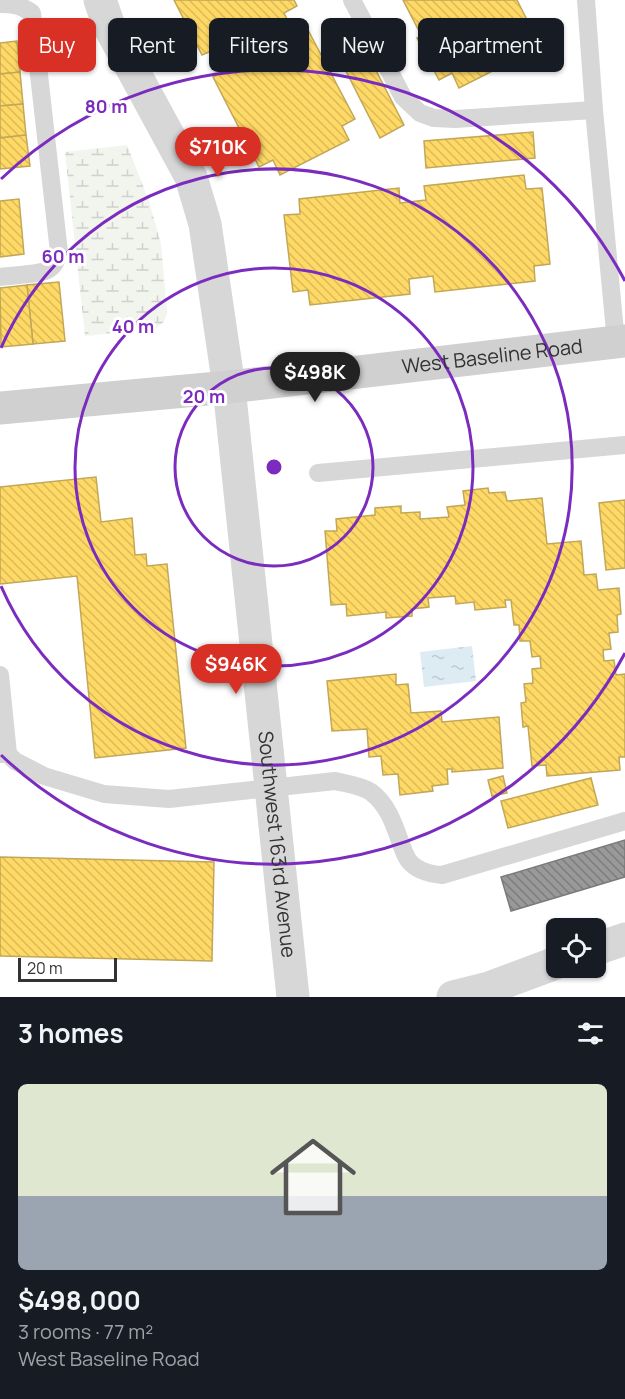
<!DOCTYPE html>
<meta charset="utf-8">
<style>
:root{--surface:#171b24;--page:#242831;--text:#f1f3f6;--muted:#9ea1a6;--accent:#d93025}
body{margin:0;font-family:Manrope,sans-serif;background:var(--page);color:var(--text);height:100vh;display:flex;flex-direction:column;font-size:22px;white-space:nowrap}
*{box-sizing:border-box;margin:0}
p{font-size:20px;color:var(--muted)}
.icon{flex:none;width:33px;height:33px;fill:none;stroke:currentColor;stroke-width:2;stroke-linecap:round;stroke-linejoin:round}
.map{position:relative;height:997px;overflow:hidden}
.panel{display:flex;flex-direction:column;background:var(--surface);flex:1}
.panel>*{flex:none}
.hud{position:absolute;left:18px;top:18px;width:590px;height:54px;display:flex;gap:12px}
.buttons{position:absolute;left:546px;top:918px;display:grid;gap:12px}
.buttons a{display:grid;place-items:center;width:60px;height:60px;border-radius:9px;background:var(--surface);box-shadow:0 2px 4px #0004;font-size:30px}
.scale{position:absolute;left:18px;bottom:15px;width:99px;box-sizing:border-box;padding-left:6px;border:3px solid #333;border-top:0;font-size:16px;line-height:21px;white-space:nowrap;color:#333;-webkit-text-stroke:4px #fff;paint-order:stroke}
.price{position:absolute;translate:-50% -51px;padding:0 14px;border-radius:21px;background:var(--accent);color:#fff;font-size:20px;line-height:39px;filter:drop-shadow(0 2px 3px #0008)}
.price::after{content:'';position:absolute;left:50%;top:36px;width:18px;height:14px;margin-left:-9px;background:inherit;clip-path:polygon(0 0,100% 0,50% 100%)}
.price.active{background:#222;color:#fff}
ul{padding:0;list-style:none}
li{display:grid;align-content:center;gap:12px;height:318px;padding:0 18px}
li span{display:grid;place-items:center;height:186px;border-radius:9px;color:#555}
li>.icon{margin-inline-start:auto}
span .icon{width:108px;height:108px;fill:#fffc;stroke-width:1}
li b{font-size:26px}
h2{display:flex;justify-content:space-between;align-items:center;height:72px;padding:0 18px;font-size:26px}
.tag{padding:0 21px;border-radius:9px;background:var(--surface);box-shadow:0 2px 4px #0004;font-size:21px;line-height:54px}
.tag.active{background:var(--accent);color:#fff}
.map>svg:first-child{display:block}
.wetland{fill:url(#wetland-marsh)}
.water{fill:url(#water-ripples)}
.homes{fill:url(#homes-back-hatch);stroke:#c2a757;stroke-width:1.5}
.industry{fill:url(#industry-back-hatch);stroke:#7a7a7a;stroke-width:1.5}
.lines{fill:none;stroke-linecap:round;stroke-linejoin:round}
.lane{stroke:#d7d7d7;stroke-width:18}
.street{stroke:#d7d7d7;stroke-width:33}
.secondary{stroke:#d0d0d0;stroke-width:33}
.ring{fill:none;stroke:#7b2cbf;stroke-width:3}
.labels{text-anchor:middle;stroke-width:6;stroke-linejoin:round;paint-order:stroke}
.street-label{font-size:20px;fill:#333;stroke:#fff}
.centre{fill:#7b2cbf;stroke:#fff;stroke-width:3}
.ring-label{font-size:18px;text-anchor:middle;font-weight:bold;fill:#7b2cbf;stroke:#fff;stroke-width:6;stroke-linejoin:round;paint-order:stroke}
</style>
<div class="map">
<svg width="625" height="997" viewBox="0 0 625 997">
<defs>
<pattern id="wetland-marsh" width="20" height="14" patternUnits="userSpaceOnUse" patternTransform="scale(1.5)"><rect width="20" height="14" fill="#f1f5ed"/><path d="M1 5h8M5 5V1M11 12h8M15 12V8" fill="none" stroke="#cfd2cc"/></pattern>
<pattern id="water-ripples" width="26" height="14" patternUnits="userSpaceOnUse" patternTransform="scale(1.5)"><rect width="26" height="14" fill="#ddebf3"/><path d="M2 4q2-2 4 0t4 0M15 11q2-2 4 0t4 0" fill="none" stroke="#becad1"/></pattern>
<pattern id="homes-back-hatch" width="6" height="6" patternUnits="userSpaceOnUse" patternTransform="scale(1.5)"><rect width="6" height="6" fill="#ffd966"/><path d="M-1 5l2 2M0 0l6 6M5-1l2 2" fill="none" stroke="#dbbb59"/></pattern>
<pattern id="industry-back-hatch" width="6" height="6" patternUnits="userSpaceOnUse" patternTransform="scale(1.5)"><rect width="6" height="6" fill="#999"/><path d="M-1 5l2 2M0 0l6 6M5-1l2 2" fill="none" stroke="#7d7d7d"/></pattern>
</defs>
<rect width="100%" height="100%" fill="#fff"/>
<path class="wetland" d="M127 145 149 201 161 244 167 311C166 321 162 326 152 329L85 336 65 152Z"/>
<path class="water" d="M472 646 476 681 424 687 420 652Z"/>
<g class="homes">
<path d="M174 0H294L297 6 284 13 296 37 308 30 355 119 342 126 349 140 280 175 273 160 259 167 213 77 227 70 216 49 202 55Z"/>
<path d="M403 0H517L533 32 520 39 528 53 459 88 452 73 439 80 417 38 430 31 428 27 419 31Z"/>
<path d="M350 20 404 125 380 138 326 32Z"/>
<path d="M17 41 20 72 0 74V43Z"/>
<path d="M20 72 23 104 0 106V74Z"/>
<path d="M23 104 26 135 0 138V106Z"/>
<path d="M533 132 535 158 426 168 424 141Z"/>
<path d="M26 135 30 166 0 169V138Z"/>
<path d="M524 175 526 189 542 188 550 264 534 266 535 281 435 292 433 276 409 279 410 294 310 305 308 290 293 292 284 215 300 214 299 199 399 188 400 203 426 200 424 186Z"/>
<path d="M19 199 24 254 0 257V201Z"/>
<path d="M59 282 65 341 33 344 27 285Z"/>
<path d="M27 285 33 344 1 347 0 288Z"/>
<path d="M96 477 101 522 132 518 135 555 146 554 147 566 167 564 186 748 95 758 77 576 0 584V487Z"/>
<path d="M488 488 489 493 505 492 507 501 542 498 547 544 581 541 584 575 596 574 598 590 619 588 621 614 617 615 618 632 609 633 611 649 603 650 604 661 614 660 616 675 625 674V757H619L620 770 547 776 546 765 532 766 528 726 523 727 521 703 526 702 524 684 533 683 532 669 541 668 540 656 532 657 530 641H520L519 625H514L511 600H505L506 607 475 610 474 602 456 604 455 596 428 598 429 607 412 609V616L386 618V612L347 616 346 604 331 605 325 531H337L336 519 375 515V508L401 506V513L420 512V519L449 517 447 507 465 505 463 491Z"/>
<path d="M625 500V568L606 570 599 503Z"/>
<path d="M396 674V685L408 684 411 713 441 711 442 722 499 717 503 768 452 772V769H447L448 784 432 786 433 791 400 795 398 774 383 775 381 756 369 757 367 729 332 731 327 681Z"/>
<path d="M503 776 507 793 492 796 488 780Z"/>
<path d="M591 778 598 805 508 828 501 801Z"/>
<path d="M0 857 214 862 212 961 0 956Z"/>
</g>
<path class="industry" d="M625 840V877L511 911 501 877Z"/>
<g class="lines">
<g class="lane">
<path d="M352 0 403 97 420 113 434 118 455 119 594 110"/>
<path d="M586 0 594 110 616 342"/>
<path d="M0 4C13 4 21 5 32 13L59 252C57 258 55 266 49 269 41 275 11 275 0 277"/>
<path d="M318 473 625 445"/>
<path d="M0 675 8 754"/>
<path d="M0 754H8L15 761 44 776 104 794 169 799 335 781C347 784 360 785 371 792 388 805 394 824 401 844 403 849 405 856 409 861 417 871 430 874 442 875L625 821"/>
</g>
<g class="street">
<path id="s1" d="M100 0 109 26 191 177 205 224 229 387 293 997"/>
<path d="M596 949 625 939"/>
<path d="M453 997 489 988 556 963"/>
</g>
<path class="secondary" id="s2" d="M0 408 229 387 625 341"/>
</g>
<g class="ring">
<circle cx="274" cy="467" r="99"/>
<circle cx="274" cy="467" r="199"/>
<path d="M1 348A298 298 0 1 1 1 586"/>
<path d="M625 653A397 397 0 0 1 1 755M1 179A397 397 0 0 1 625 281"/>
</g>
<g class="labels">
<g class="street-label">
<text dy="7" stroke="none"><textPath href="#s2" startOffset="495">West Baseline Road</textPath></text>
<text dy="7" stroke="none"><textPath href="#s1" startOffset="873">Southwest 163rd Avenue</textPath></text>
</g>
</g>
<circle cx="274" cy="467" r="9" class="centre"/>
<g class="ring-label">
<text x="106" y="113">80 m</text>
<text x="63" y="263">60 m</text>
<text x="133" y="333">40 m</text>
<text x="204" y="403">20 m</text>
</g>
</svg>
<div class="buttons">
<a><svg class="icon" aria-label="locate" viewBox="0 0 24 24"><circle cx="12" cy="12" r="6"/><path d="M12 2v4M12 18v4M2 12h4M18 12h4"/></svg></a>
</div>
<div class="scale">20 m</div>
<b class="price" style="left:218px;top:178px">$710K</b>
<b class="price active" style="left:315px;top:403px">$498K</b>
<b class="price" style="left:236px;top:695px">$946K</b>
<div class="hud">
<a class="tag active">Buy</a>
<a class="tag">Rent</a>
<a class="tag">Filters</a>
<a class="tag">New</a>
<a class="tag">Apartment</a>
</div>
</div>
<section class="panel">
<h2>3 homes<svg class="icon" aria-label="filters" viewBox="0 0 24 24"><path d="M4 7h16M4 17h16"/><circle cx="9" cy="7" r="2"/><circle cx="15" cy="17" r="2"/></svg></h2>
<ul>
<li><span style="background:linear-gradient(#dfe7d0 60%,#9aa5b1 0)"><svg class="icon" aria-label="home" viewBox="0 0 24 24"><path d="M3 11l9-7 9 7M6 9v11h12V9"/></svg></span><div><b>$498,000</b><p>3 rooms · 77 m²</p><p>West Baseline Road</p></div></li>
</ul>
</section>
